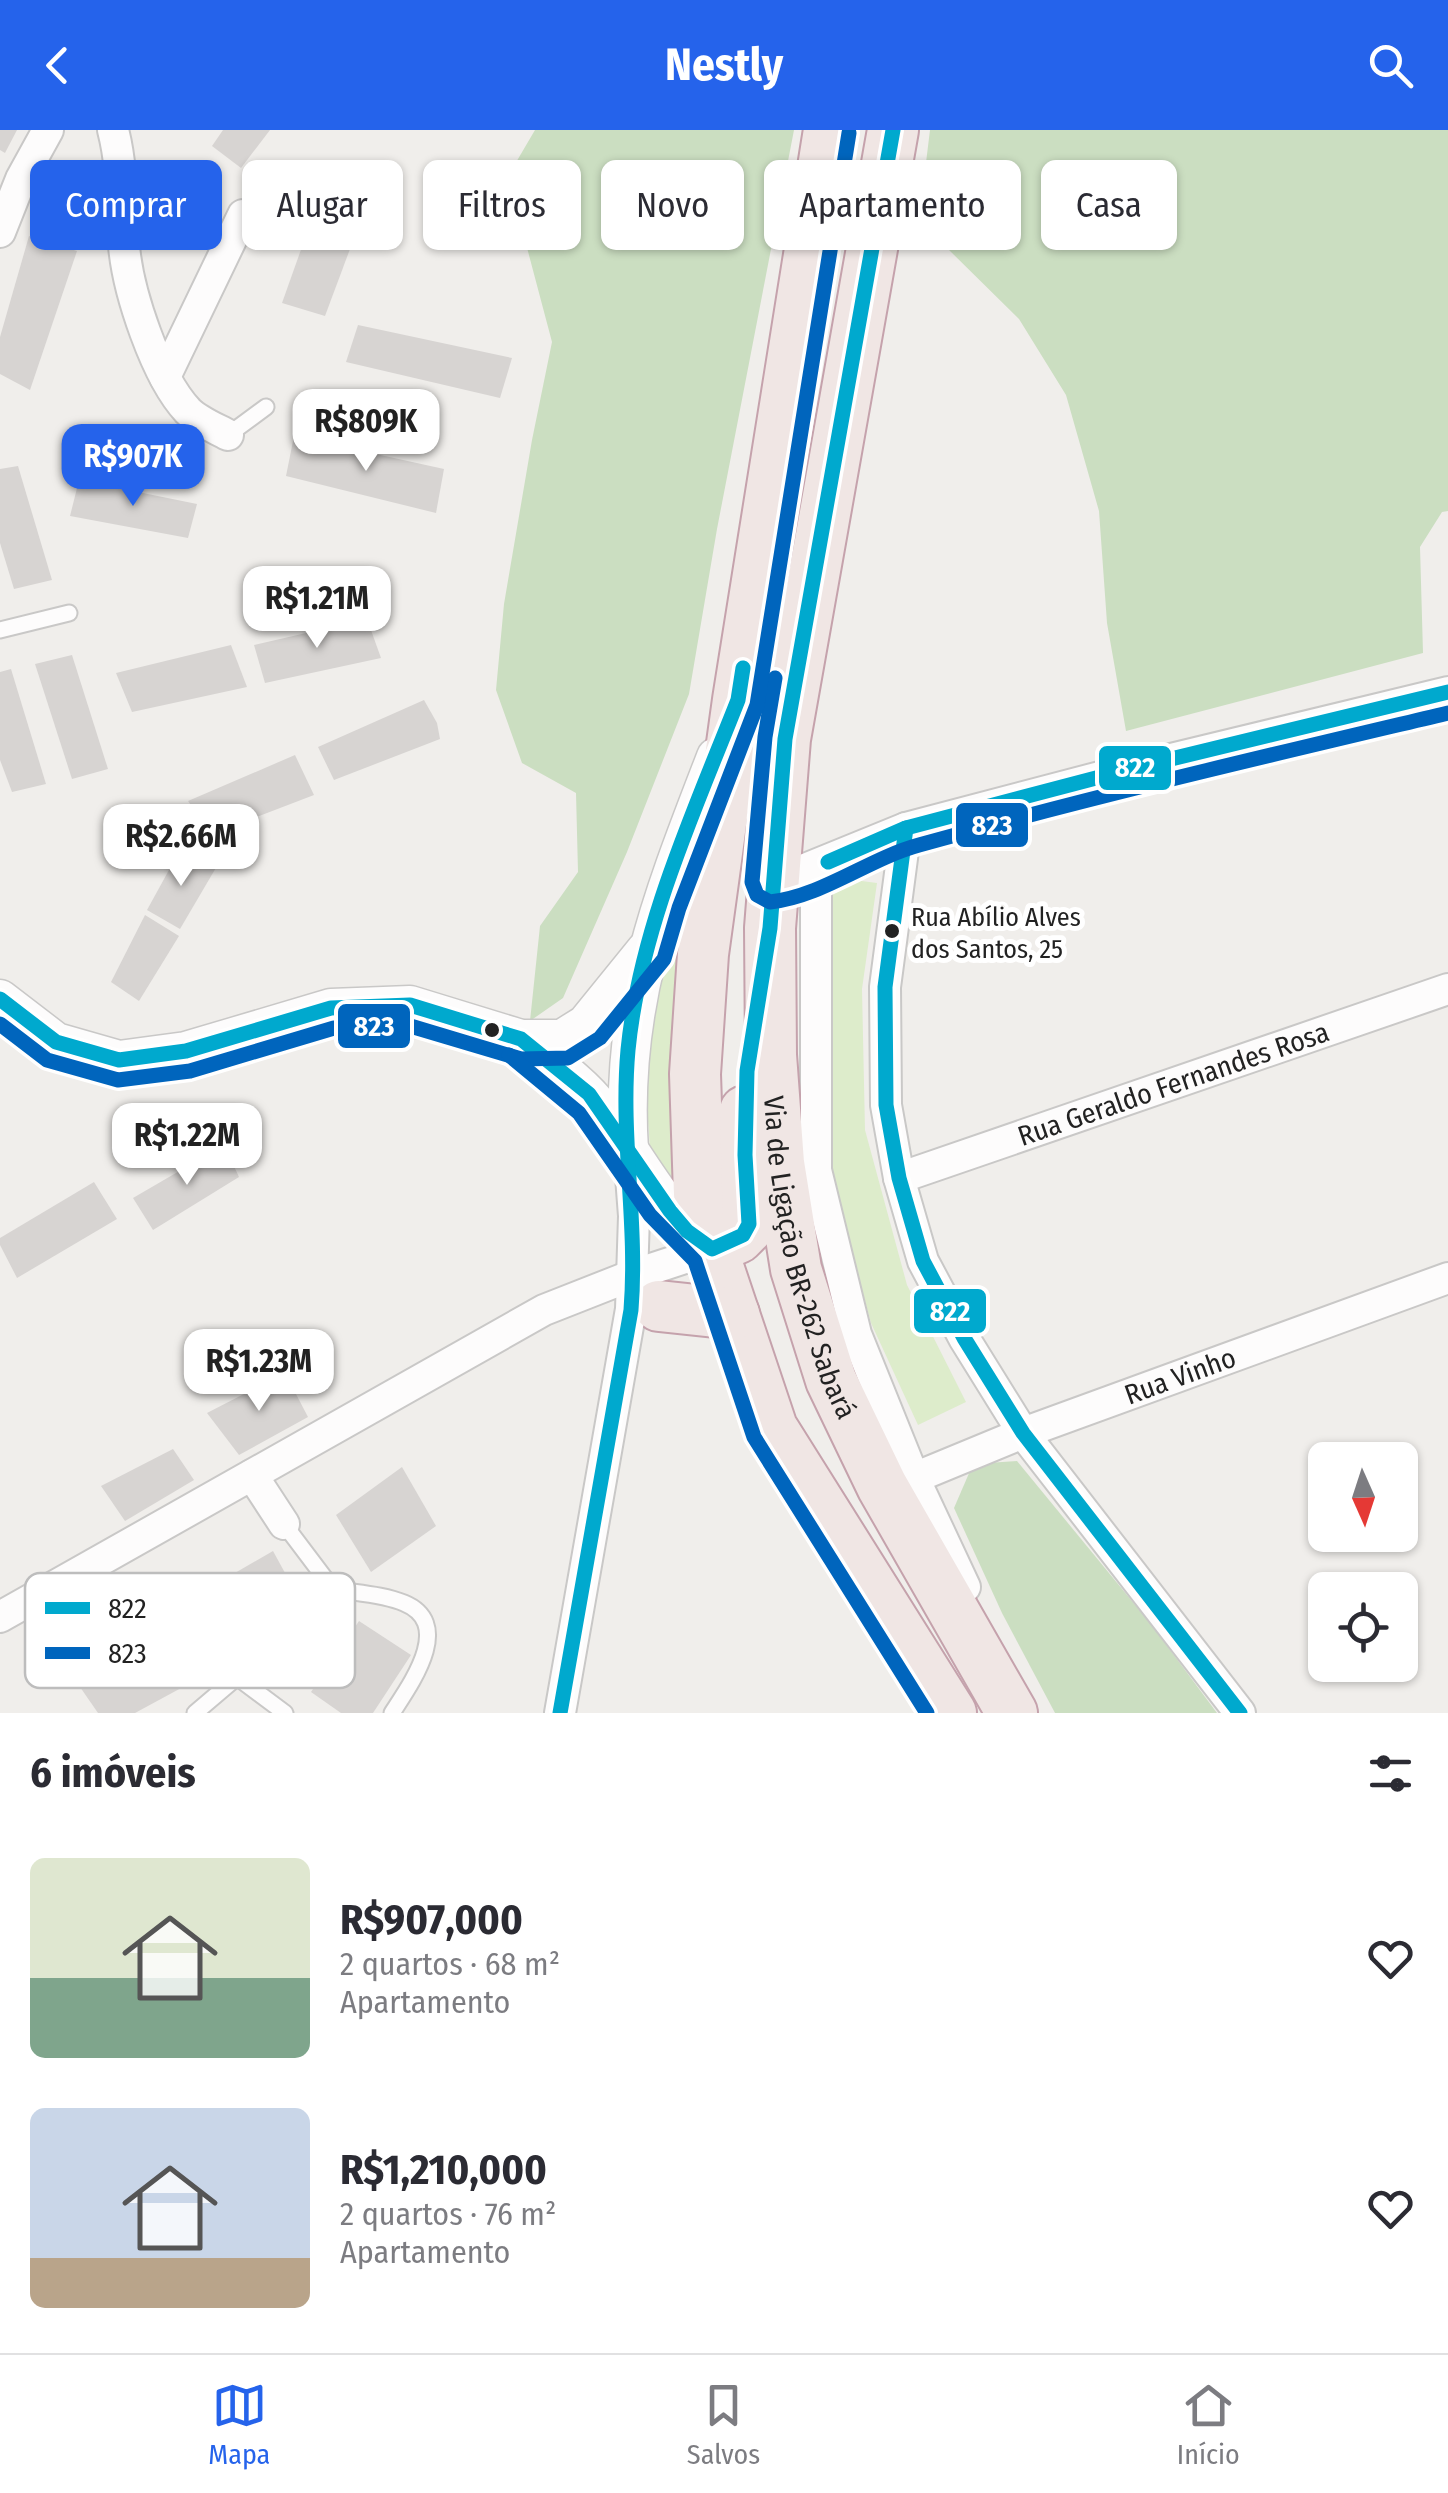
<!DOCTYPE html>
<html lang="pt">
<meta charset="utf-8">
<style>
:root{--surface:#fff;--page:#f7f7f7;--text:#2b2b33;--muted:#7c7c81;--line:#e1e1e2;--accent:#2563eb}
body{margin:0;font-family:"Fira Sans Condensed",sans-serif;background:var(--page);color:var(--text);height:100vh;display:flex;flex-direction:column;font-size:38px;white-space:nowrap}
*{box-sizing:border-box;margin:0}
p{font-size:32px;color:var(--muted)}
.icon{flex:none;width:55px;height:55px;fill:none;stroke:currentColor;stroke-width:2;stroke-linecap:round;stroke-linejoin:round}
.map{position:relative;height:1583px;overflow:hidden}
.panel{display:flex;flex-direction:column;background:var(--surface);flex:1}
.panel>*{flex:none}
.guide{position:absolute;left:30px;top:30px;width:1390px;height:90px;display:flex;gap:20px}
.needle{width:65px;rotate:177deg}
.fabs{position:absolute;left:1308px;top:1312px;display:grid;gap:20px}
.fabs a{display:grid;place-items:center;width:110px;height:110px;border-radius:15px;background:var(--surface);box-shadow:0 2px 8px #0004;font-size:50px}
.price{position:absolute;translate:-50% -85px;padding:0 22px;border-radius:20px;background:#fff;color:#222;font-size:32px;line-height:65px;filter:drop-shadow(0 2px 5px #0008)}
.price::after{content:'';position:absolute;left:50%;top:60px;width:30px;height:22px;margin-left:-15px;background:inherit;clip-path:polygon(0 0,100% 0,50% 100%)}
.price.active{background:var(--accent);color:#fff}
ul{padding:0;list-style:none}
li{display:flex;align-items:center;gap:30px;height:250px;padding:0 30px}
li span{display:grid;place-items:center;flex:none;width:280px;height:200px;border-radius:15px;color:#555}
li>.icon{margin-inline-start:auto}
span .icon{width:120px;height:120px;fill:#fffc;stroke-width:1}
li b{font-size:42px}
h2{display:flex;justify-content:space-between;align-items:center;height:120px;padding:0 30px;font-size:42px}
.chip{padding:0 35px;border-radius:15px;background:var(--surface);box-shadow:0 2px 8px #0004;font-size:35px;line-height:90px}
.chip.active{background:var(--accent);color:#fff}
header{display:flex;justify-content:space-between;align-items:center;height:130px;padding:0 30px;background:var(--accent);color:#fff;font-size:45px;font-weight:700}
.menu{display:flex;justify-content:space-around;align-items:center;height:140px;border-top:2px solid var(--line);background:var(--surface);font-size:28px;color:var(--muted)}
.menu a{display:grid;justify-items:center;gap:5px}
.menu .active{color:var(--accent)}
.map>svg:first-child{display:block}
.grass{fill:#ddeccb}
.forest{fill:#cbdec1}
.building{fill:#d7d4d2}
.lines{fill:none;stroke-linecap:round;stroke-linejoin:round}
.service-casing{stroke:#c9c8c7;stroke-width:19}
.minor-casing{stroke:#c9c8c7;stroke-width:34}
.tertiary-casing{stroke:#c9c8c7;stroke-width:41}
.trunk-casing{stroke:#c5a2ac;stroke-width:54}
.service{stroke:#fdfcfc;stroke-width:15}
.minor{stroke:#fdfcfc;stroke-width:30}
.tertiary{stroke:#fdfcfc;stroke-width:38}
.trunk{stroke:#f0e6e4;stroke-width:50}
.bus-1-casing{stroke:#fff;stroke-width:22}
.bus-2-casing{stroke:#fff;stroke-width:22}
.bus-1{stroke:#00a9ce;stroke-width:15}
.bus-2{stroke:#0065bd;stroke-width:15}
.bus-dot{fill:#222;stroke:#fff;stroke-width:4}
.labels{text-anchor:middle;stroke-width:10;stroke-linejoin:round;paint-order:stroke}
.bus-label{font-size:26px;fill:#222;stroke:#fff;text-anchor:start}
.street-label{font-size:28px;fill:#222;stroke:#fff}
.key{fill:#fff;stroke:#bdbdbd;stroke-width:2.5}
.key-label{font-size:28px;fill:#222}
.line-badge{stroke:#fff;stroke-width:4}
.badge-label{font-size:28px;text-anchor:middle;font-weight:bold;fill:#fff}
</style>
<header><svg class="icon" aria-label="back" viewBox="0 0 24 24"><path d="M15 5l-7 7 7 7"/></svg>Nestly<svg class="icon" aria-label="search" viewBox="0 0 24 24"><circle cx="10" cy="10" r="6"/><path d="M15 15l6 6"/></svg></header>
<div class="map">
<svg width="1448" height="1583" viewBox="0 0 1448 1583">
<rect width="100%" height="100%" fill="#f0eeeb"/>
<g class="grass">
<path d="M700 724 677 1079 650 1017 644 939 663 821Z"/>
<path d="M831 747 877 753 862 859 865 1000 907 1155 966 1272 918 1295 871 1193 829 1038Z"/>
</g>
<g class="forest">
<path d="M535 0H794L717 399 689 564 627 722 563 868 530 891 540 796 578 742 576 663 522 633 496 560 504 474 532 310 552 212 508 46Z"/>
<path d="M930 0H1448V381L1442 382 1420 417 1423 523 1126 601 1107 493 1099 381 1066 265 1019 189 949 120 923 57Z"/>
<path d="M1017 1331 1150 1493 1217 1583H1055L1002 1483 954 1378 973 1334Z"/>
</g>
<g class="building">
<path d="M0 0H17L5 23 0 20Z"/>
<path d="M223 0H270L241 38 212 16Z"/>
<path d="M330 38 375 52 325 186 282 173Z"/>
<path d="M29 106 77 121 30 260 0 244V207Z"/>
<path d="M358 195 512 228 500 268 346 232Z"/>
<path d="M294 306 444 339 436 383 286 346Z"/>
<path d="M18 336 52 450 14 459 0 413V339Z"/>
<path d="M79 350 197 374 188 408 70 386Z"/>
<path d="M367 489 381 528 265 553 254 515Z"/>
<path d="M231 515 247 557 132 582 116 543Z"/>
<path d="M72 525 108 639 72 649 35 534Z"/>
<path d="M11 539 46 654 12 662 0 630V542Z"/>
<path d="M424 570 437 593 440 609 334 650 318 617Z"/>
<path d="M295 625 314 665 212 704 188 671Z"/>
<path d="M180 720 217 736 180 799 147 780Z"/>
<path d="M145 785 179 806 139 871 111 852Z"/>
<path d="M224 1015 239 1047 153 1100 133 1068Z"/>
<path d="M94 1052 117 1089 17 1148 0 1115V1108Z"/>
<path d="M285 1243 308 1287 239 1325 207 1283Z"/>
<path d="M173 1319 194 1350 125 1391 101 1356Z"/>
<path d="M402 1337 436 1396 371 1442 336 1385Z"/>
<path d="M273 1421 307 1483 230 1528 197 1465Z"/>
<path d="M359 1491 411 1525 373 1583H341L311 1562Z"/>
<path d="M148 1502 183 1557 135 1583H98L69 1541Z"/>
</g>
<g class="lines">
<defs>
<g id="service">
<path d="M228 305 266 277"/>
<path d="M0 500 69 483"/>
<path d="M333 1459C355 1463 383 1464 404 1473 455 1494 410 1555 392 1583"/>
<path d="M238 1548 285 1583"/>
<path d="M195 1583 316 1480 333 1459 284 1394"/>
</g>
<g id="minor">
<path d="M113 0C123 38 121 77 124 116 128 162 156 247 188 281 198 291 215 298 228 305"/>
<path d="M0 102 21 49 48 0"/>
<path d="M165 247 243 85"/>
<path d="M906 698 885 857 886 975 899 1048 923 1131 964 1208 1023 1303 1240 1583"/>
<path d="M816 738V1040L856 1204 914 1348 965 1457"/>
<path d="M798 742 906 698 1138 637 1448 562"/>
<path id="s1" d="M899 1048 1448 859"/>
<path d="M252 1345 284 1394"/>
<path id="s2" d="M914 1348 1023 1303 1448 1148"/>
<path d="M0 1487 544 1180 633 1145 712 1119"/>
<path d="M560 1583 631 1179 634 1086 629 1020"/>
</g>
<g id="tertiary">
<path d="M0 869 56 912 119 930 186 921 331 878 410 875 521 909H562L586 894 646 820"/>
<path d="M521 909C549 931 581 952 602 980 638 1029 663 1083 712 1119"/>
<path d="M629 1020C619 871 664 762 716 627"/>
</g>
<g id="trunk">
<path d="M829 0 738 570 703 824 695 944 699 1064 712 1119 772 1298 951 1583"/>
<path id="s3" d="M893 0 785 609 770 798 771 925 779 1033 796 1139 831 1250 882 1356 1012 1583"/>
<path d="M712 1119 738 1108 748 1098 745 981"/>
<path d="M659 1176 734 1184"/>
</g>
</defs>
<use href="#service" class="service-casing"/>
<use href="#minor" class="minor-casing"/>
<use href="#tertiary" class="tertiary-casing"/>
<use href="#trunk" class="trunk-casing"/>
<use href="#service" class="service"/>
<use href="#minor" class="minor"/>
<use href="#tertiary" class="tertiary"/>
<use href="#trunk" class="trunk"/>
<defs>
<g id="bus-1">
<path d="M906 698 885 857 886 975 899 1048 923 1131 964 1208 1023 1303 1240 1583"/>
<path d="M828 732 906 698 1138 637 1448 562"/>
<path d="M0 869 56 912 119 930 186 921 331 878 410 875 521 909 589 964 670 1081 687 1101 712 1119 743 1105 749 1094 745 1025 747 941 770 798 785 609 893 0"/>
<path d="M560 1583 631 1180C638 1093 620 1007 628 920 640 798 694 682 738 570L743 538"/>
</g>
<g id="bus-2">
<path d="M775 548 765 607 752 752 757 765 770 772C823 766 868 729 919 715 1094 666 1271 625 1448 583"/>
<path d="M0 894 47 930 118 950 190 941 334 898 407 895 521 929 568 928 600 908 664 829 679 778 757 575 849 3"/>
<path d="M509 925 579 983 650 1085 695 1131 754 1307 927 1583"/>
</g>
</defs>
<use href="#bus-1" class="bus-1-casing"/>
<use href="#bus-2" class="bus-2-casing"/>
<use href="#bus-1" class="bus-1"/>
<use href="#bus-2" class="bus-2"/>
</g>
<g class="bus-dot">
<circle cx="892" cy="801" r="9"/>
<circle cx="492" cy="900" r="9"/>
</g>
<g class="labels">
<g class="bus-label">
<text x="911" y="796">Rua Abílio Alves<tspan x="911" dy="32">dos Santos, 25</tspan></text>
</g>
<g class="street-label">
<text dy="10" stroke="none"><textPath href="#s1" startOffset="290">Rua Geraldo Fernandes Rosa</textPath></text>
<text dy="10" stroke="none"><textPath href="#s3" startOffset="1142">Via de Ligação BR-262 Sabará</textPath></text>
<text dy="10" stroke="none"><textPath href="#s2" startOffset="285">Rua Vinho</textPath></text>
</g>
</g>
<rect x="25" y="1443" width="330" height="115" rx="15" class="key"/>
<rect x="45" y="1472" width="45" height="12" fill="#00a9ce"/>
<rect x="45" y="1517" width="45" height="12" fill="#0065bd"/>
<g class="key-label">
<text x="108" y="1488">822</text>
<text x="108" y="1533">823</text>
</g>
<g class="line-badge">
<rect x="1097" y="614" width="76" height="48" rx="10" fill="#00a9ce"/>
<rect x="954" y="671" width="76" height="48" rx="10" fill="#0065bd"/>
<rect x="336" y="872" width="76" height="48" rx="10" fill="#0065bd"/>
<rect x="912" y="1157" width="76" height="48" rx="10" fill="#00a9ce"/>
</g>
<g class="badge-label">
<text x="1135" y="647">822</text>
<text x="992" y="705">823</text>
<text x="374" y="906">823</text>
<text x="950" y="1191">822</text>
</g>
</svg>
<div class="fabs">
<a><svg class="needle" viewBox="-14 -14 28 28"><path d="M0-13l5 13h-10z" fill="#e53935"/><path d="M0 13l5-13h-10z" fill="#7c7c81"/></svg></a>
<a><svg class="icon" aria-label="locate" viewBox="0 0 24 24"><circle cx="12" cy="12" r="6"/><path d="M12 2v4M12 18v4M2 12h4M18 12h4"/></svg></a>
</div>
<b class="price" style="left:366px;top:344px">R$809K</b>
<b class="price active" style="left:133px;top:379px">R$907K</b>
<b class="price" style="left:317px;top:521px">R$1.21M</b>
<b class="price" style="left:181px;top:759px">R$2.66M</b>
<b class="price" style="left:187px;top:1058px">R$1.22M</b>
<b class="price" style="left:259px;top:1284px">R$1.23M</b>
<div class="guide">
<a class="chip active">Comprar</a>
<a class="chip">Alugar</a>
<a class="chip">Filtros</a>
<a class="chip">Novo</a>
<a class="chip">Apartamento</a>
<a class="chip">Casa</a>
</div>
</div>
<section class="panel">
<h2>6 imóveis<svg class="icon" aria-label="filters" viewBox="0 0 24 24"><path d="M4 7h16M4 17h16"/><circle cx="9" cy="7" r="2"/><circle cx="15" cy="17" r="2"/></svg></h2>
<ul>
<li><span style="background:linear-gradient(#dfe7d0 60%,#7fa58c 0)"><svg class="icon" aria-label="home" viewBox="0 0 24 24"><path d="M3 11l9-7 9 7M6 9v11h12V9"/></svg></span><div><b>R$907,000</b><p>2 quartos · 68 m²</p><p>Apartamento</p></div><svg class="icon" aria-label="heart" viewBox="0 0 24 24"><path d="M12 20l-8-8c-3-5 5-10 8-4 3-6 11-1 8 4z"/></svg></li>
<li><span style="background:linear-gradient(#c9d6e8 75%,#b9a48a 0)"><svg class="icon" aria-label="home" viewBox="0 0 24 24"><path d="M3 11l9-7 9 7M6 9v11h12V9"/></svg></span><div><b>R$1,210,000</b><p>2 quartos · 76 m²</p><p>Apartamento</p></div><svg class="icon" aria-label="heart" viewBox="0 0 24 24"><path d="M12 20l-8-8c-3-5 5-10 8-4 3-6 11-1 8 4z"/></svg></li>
</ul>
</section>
<nav class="menu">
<a class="active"><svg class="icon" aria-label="map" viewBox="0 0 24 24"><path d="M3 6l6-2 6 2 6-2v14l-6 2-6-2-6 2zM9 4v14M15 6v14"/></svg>Mapa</a>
<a><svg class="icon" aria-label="saved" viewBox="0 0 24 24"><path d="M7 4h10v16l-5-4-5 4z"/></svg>Salvos</a>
<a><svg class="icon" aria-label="home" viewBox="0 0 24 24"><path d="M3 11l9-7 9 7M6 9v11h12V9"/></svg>Início</a>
</nav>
